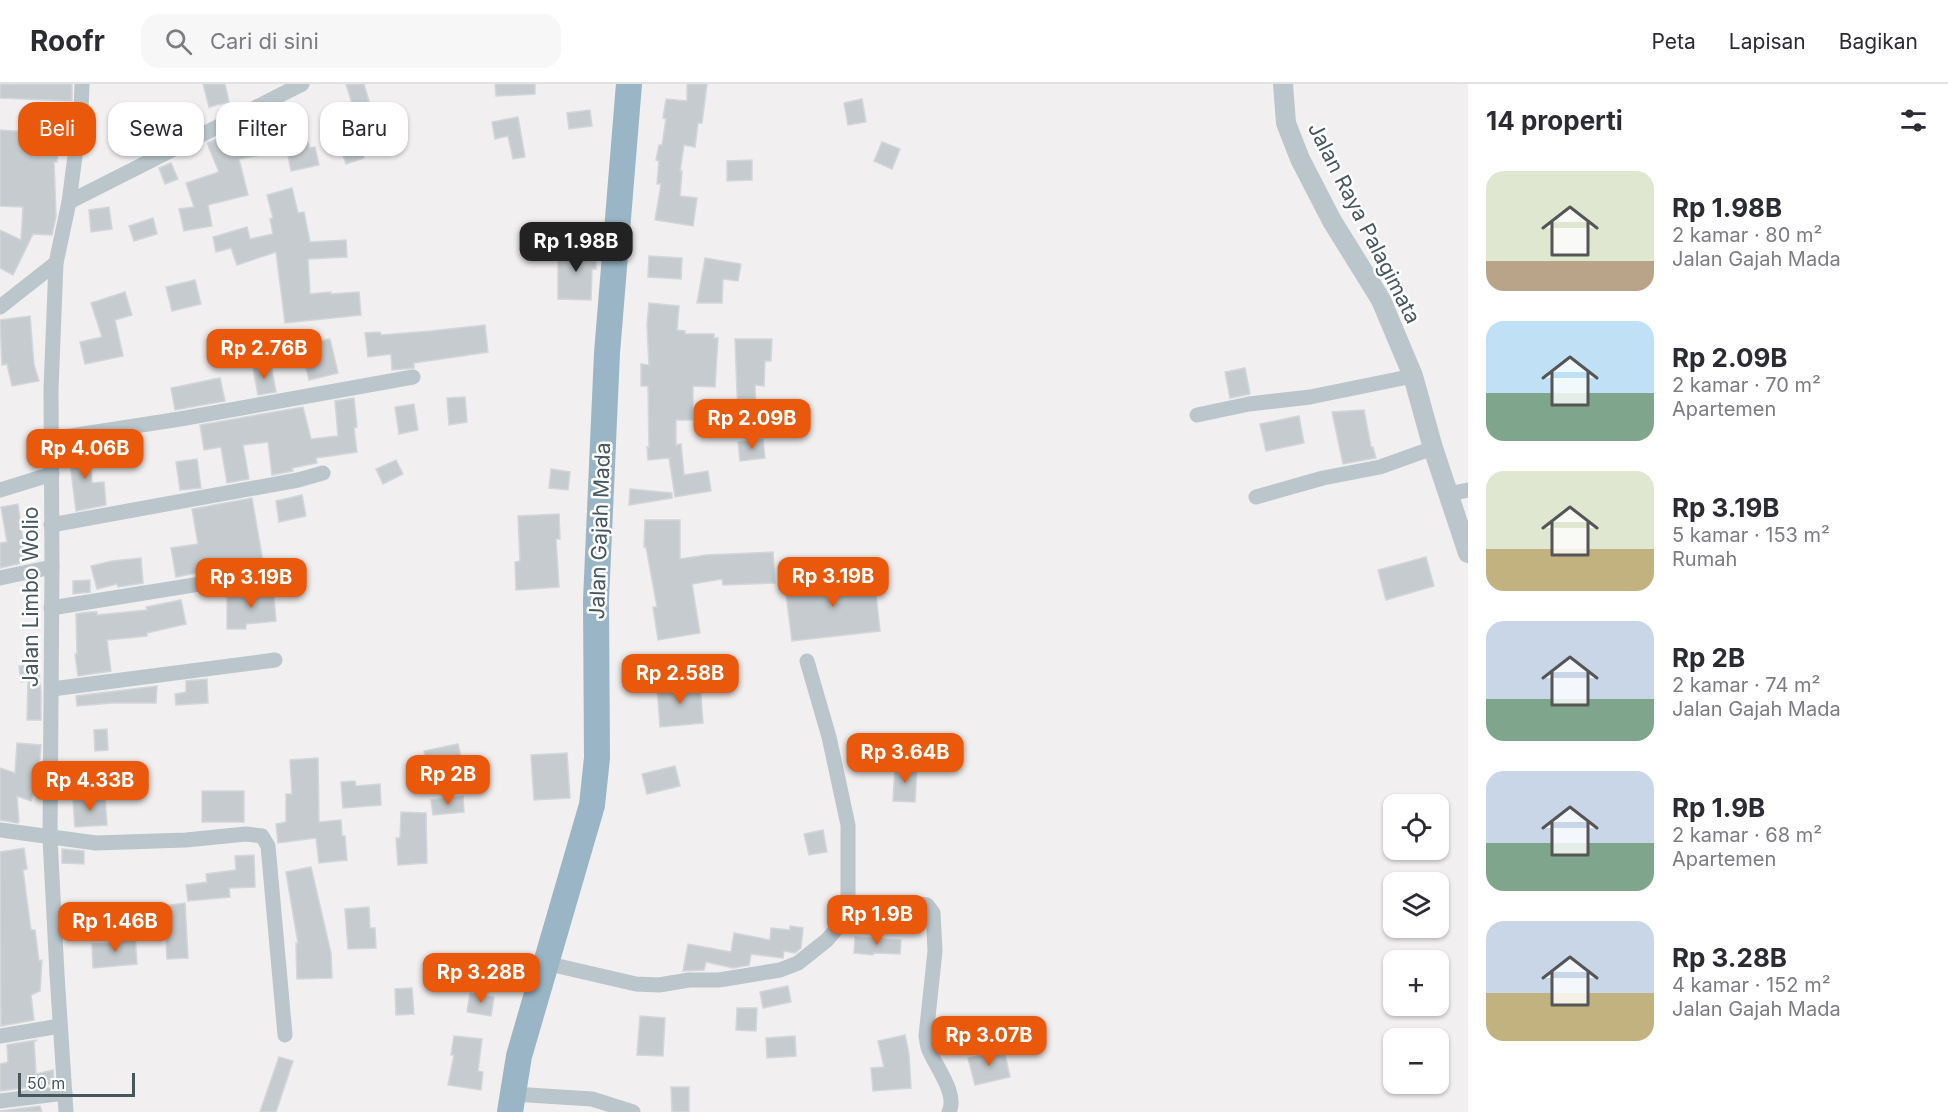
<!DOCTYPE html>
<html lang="id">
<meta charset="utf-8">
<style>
:root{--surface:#fff;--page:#f7f7f7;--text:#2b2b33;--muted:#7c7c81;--line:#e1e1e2;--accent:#ea580c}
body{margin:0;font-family:Inter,sans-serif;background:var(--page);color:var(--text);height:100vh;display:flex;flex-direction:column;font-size:22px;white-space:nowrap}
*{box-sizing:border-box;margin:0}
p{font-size:20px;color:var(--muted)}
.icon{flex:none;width:33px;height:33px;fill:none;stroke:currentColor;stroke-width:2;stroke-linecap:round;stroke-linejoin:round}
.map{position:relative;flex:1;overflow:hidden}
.sheet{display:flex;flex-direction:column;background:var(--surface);width:480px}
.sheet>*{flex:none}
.hud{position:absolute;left:18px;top:18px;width:570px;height:54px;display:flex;gap:12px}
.buttons{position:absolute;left:1383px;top:710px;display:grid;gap:12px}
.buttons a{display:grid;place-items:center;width:66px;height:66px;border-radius:12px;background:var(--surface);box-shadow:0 2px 4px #0004;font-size:30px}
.scale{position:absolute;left:18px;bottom:15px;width:117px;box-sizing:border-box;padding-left:6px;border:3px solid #46565d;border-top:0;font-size:16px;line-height:21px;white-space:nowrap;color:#46565d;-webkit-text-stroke:4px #fff;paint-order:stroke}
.price{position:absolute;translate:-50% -51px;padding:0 14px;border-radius:12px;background:var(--accent);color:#fff;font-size:20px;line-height:39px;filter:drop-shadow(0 2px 3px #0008)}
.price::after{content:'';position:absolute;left:50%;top:36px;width:18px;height:14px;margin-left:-9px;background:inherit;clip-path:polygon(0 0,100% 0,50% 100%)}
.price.on{background:#222;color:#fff}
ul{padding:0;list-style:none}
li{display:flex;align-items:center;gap:18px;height:150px;padding:0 18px}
li span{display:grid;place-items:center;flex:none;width:168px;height:120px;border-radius:18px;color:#555}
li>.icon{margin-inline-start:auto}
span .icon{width:72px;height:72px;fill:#fffc;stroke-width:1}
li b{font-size:26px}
h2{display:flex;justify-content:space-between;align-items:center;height:72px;padding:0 18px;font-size:26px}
.chip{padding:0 21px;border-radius:18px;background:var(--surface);box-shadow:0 2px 4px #0004;font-size:21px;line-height:54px}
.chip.on{background:var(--accent);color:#fff}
header{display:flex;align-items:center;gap:36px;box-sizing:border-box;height:84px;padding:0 30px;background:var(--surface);border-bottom:2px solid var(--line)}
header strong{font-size:28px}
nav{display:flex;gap:33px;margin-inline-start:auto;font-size:21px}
.search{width:420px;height:54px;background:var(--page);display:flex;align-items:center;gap:15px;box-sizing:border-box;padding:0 21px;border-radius:18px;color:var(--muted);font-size:22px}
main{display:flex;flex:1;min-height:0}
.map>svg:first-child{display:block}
.building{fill:#c5cbce;stroke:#d2d6da;stroke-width:1.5}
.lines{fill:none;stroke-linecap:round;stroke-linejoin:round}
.minor{stroke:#bac6cc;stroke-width:15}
.tertiary{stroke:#bac6cc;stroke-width:20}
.trunk{stroke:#9ab6c6;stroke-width:26}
.labels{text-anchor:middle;stroke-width:5;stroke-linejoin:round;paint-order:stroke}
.street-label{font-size:21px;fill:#46565d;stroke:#fff}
</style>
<header>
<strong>Roofr</strong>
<div class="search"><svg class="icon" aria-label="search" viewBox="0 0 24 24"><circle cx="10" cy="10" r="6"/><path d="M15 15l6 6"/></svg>Cari di sini</div>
<nav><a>Peta</a><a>Lapisan</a><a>Bagikan</a></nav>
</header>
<main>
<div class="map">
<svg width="1468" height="1028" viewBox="0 0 1468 1028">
<rect width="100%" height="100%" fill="#f1efef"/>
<g class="building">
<path d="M0 0H72V17L0 14Z"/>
<path d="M203 0H225L229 18 209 23Z"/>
<path d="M346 0H364L370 21 354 26Z"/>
<path d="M495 0H535V10L496 12Z"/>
<path d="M687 0H707L702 39H698L695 63 684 61 680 87H682L680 112 697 114 693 142 655 136 661 100H657L659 77 656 76 659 61H662L666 35 663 34 666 15 687 17Z"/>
<path d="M862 15 866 38 848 41 844 19Z"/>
<path d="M296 25 310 64 315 63 319 81 291 87 287 66 239 75 248 111 208 121 212 142 184 147 179 125 194 123 186 99 219 88 207 59 227 51 230 60 254 55 249 38 267 31 268 35Z"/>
<path d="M590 26 592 42 569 45 567 29Z"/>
<path d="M518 33 525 73 513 75 508 52 495 55 492 38Z"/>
<path d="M30 38 60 40 57 78H54L56 132 52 151 33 150 13 191 0 184V146L21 156 23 123 0 122V46L29 48Z"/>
<path d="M357 56 364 74 346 80 340 62Z"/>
<path d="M882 58 900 65 892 85 874 77Z"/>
<path d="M752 76V96L727 97V77Z"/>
<path d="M171 79 178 95 165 100 159 84Z"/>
<path d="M292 104 298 129 304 128 310 158 346 156 347 173 308 175 310 210 331 208V210L359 208 361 231 285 239 276 168 237 181 231 164 216 168 213 153 247 143 250 155 273 150 270 135 273 134 267 111Z"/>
<path d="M109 123 112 145 91 148 89 126Z"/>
<path d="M153 134 157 150 134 157 129 142Z"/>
<path d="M558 164 596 165V185H592L591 216 558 215Z"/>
<path d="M649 172 682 174 681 195 648 193Z"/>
<path d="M705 174 741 180 738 197 723 195 722 219H697Z"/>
<path d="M195 196 201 220 172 227 166 203Z"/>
<path d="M125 208 132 231 115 236 123 272 85 280 80 258 102 253 91 219Z"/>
<path d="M649 219 679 222 677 246 685 247V250H714V254H718L715 303 693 302V336H676V361L681 360 684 391 708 387 711 407 675 413 669 374 648 376 647 363H649L648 302H641V280L649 281 647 241Z"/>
<path d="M30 232 34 281 39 297 12 302 7 280 2 281 0 236Z"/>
<path d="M485 241 488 268 414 279V284L392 286 391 270 368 273 365 249 380 248 381 251 431 247Z"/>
<path d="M276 248 282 272 261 277 256 252Z"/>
<path d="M330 255 338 289 309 296 301 261Z"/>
<path d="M735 255H772L771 277H765L764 302 755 301 756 334 738 335Z"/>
<path d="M271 281 276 308 258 311 253 284Z"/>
<path d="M1245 284 1250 310 1230 314 1225 288Z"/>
<path d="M220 294 225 317 175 326 171 304Z"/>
<path d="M465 313 467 338 449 341 447 314Z"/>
<path d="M354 314 357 343 354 344 357 368 316 374 317 379 292 384 293 387 272 391 268 358 243 361 249 395 227 399 221 363 204 366 200 341 303 323 311 355 338 352 335 317Z"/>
<path d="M414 320 418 346 399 350 395 323Z"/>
<path d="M1364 326 1371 363H1373L1376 374 1343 380 1332 328Z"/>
<path d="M1299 332 1304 359 1266 367 1260 340Z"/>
<path d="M763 355 765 374 740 377 738 358Z"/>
<path d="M89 360 92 399 104 398 106 421 76 427 68 362Z"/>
<path d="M197 375 201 404 180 406 176 378Z"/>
<path d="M396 376 403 390 383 400 376 385Z"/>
<path d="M551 385 570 388 568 406 549 404Z"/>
<path d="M630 405 672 409V414L629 421Z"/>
<path d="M302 411 306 432 279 438 276 417Z"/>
<path d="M252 414 263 478 235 483 234 481 176 493 171 464 198 460 192 425Z"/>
<path d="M18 420 26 478 0 484V459L7 458 1 423Z"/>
<path d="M559 430 560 455H556L559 503 516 506 515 478 520 477 518 432Z"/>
<path d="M645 436H680V475L706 471 773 468 775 499 723 501 722 495 692 500 700 549 658 556 653 523H657L646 463H644Z"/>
<path d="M1426 473 1434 502 1386 516 1378 486Z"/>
<path d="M141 474 143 499 118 503 117 500 97 505 91 482 112 477Z"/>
<path d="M874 492 880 547 792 557 785 502Z"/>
<path d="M90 496V508L73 510V497Z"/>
<path d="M273 503 276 537 246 540V545H227V512L257 511 256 504Z"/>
<path d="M181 516 186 540 147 549V552L107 556 111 587 78 592 75 570H77L76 530 90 528H97V531L147 526 146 523Z"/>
<path d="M28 565H36L41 607V636H27L28 597 21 598 19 582 28 581Z"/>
<path d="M207 595 208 619 176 621 175 610 186 608V597Z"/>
<path d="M700 599 703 639 660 643 657 602Z"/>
<path d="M157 602 156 619H112L77 622 76 612Z"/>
<path d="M107 645 108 666 95 667 94 646Z"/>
<path d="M17 659 41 661 38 696 31 717 17 712 19 738 17 739 0 736V684L15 689Z"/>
<path d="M458 660 463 682 429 690 424 667Z"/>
<path d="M567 669 570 714 534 716 531 671Z"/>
<path d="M318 674 319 738 341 736 342 752H345L347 776 319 779 316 754 278 759 276 740 286 738V710H292L290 676Z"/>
<path d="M675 682 680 702 647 710 642 690Z"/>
<path d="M895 682 917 683 915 718 893 717Z"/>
<path d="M355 697 356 702 380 700 381 721 343 724 341 698Z"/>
<rect x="202" y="707" width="42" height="31"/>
<path d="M463 712 464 728 433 731 431 716Z"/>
<path d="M105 714 107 741 75 743 73 716Z"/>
<path d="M401 728 426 729 427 779 398 781 396 754H400Z"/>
<path d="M823 746 827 768 809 771 804 750Z"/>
<path d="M24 764 27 785 23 786 31 846H35L39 877 42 876 40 907 31 911 34 936 1 942 0 768Z"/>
<path d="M62 765 84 767V780L62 779Z"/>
<path d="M254 771 255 803 229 804 230 813 188 817 186 801 207 798 206 790 236 786 235 772Z"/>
<path d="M311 783 331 869 332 894 297 895 296 859H298L286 788Z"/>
<path d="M185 819 188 874 167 875 164 822Z"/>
<path d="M369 823 370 844H375L376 864 348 865 345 825Z"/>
<path d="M790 842 803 844 801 864 795 869 784 867 783 874 751 870 749 881 733 884 706 878 704 886 683 887 688 860 731 868 734 849 770 856 771 844 790 846Z"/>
<path d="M135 851 137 880 93 884 92 860 120 859V852Z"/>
<path d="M855 853 901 856 900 870 874 869 873 871 854 869Z"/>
<path d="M788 902 791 918 763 924 760 908Z"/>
<path d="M412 904 414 930 396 931 395 905Z"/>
<path d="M470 909 494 913 491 932 467 928Z"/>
<path d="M737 924H757L756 947 736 946Z"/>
<path d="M640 932 665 934 663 972 637 971Z"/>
<path d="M905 951 909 970 911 1004 873 1007 871 984 884 983 878 957Z"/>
<path d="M454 952 482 955 478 987 483 988 481 1006 448 1001 454 971H451Z"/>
<path d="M795 952 796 972 767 974 766 954Z"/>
<path d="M37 956 34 958 36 990 53 986 54 1000 0 1007V980L8 978 7 961Z"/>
<path d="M1004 966 1010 993 975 1001 968 974Z"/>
<path d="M279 973 293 977 276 1028H260Z"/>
<path d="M671 1003H689V1028H672Z"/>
<path d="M40 1022 42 1028H0V1027Z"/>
</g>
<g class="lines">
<g class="minor">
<path d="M69 118 302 0"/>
<path d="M0 223 56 179"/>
<path d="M1197 331 1249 320 1310 313 1413 292"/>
<path d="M51 355 180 335 413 293"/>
<path d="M0 406 52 390"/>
<path d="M1448 410 1468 406"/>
<path d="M1256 413 1323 394 1380 383 1433 364"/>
<path d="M51 441 298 396 323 389"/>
<path d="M0 494 52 483"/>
<path d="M51 524 287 486"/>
<path d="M52 605 275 576"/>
<path d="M0 746 96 759 186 756 246 750 262 752 268 762 285 951"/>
<path d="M837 844C866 832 894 816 927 821L933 829 935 867 926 952C927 957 927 962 929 966 936 983 958 1010 949 1028"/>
<path d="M545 879 636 900 659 901 689 896H719L780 886 798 879 827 856 837 844 848 813V741L829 653 807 577"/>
<path d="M0 952 60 942"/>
<path d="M513 1010 592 1015 633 1028"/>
<path d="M0 1017 65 1009"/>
<path d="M66 1028 57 890 50 754 52 483 51 305 56 179 69 118 81 26 82 0"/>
</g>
<path class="tertiary" d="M1283 0 1286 39 1300 75 1332 137 1381 216 1413 292 1433 364 1468 469"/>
<path class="trunk" d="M510 1028 519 972 592 721 597 674 596 516 607 269 629 0"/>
</g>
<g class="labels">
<g class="street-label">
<text transform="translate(1364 139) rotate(63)" y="7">Jalan Raya Palagimata</text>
<text transform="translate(600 447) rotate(-88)" y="7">Jalan Gajah Mada</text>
<text transform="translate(31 513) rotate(-90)" y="7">Jalan Limbo Wolio</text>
</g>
</g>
</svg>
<div class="buttons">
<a><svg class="icon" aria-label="locate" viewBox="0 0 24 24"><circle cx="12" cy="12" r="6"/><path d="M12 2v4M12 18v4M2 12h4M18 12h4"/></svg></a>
<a><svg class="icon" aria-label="layers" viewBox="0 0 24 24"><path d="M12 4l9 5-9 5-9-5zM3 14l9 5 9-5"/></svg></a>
<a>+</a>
<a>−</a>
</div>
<div class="scale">50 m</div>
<b class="price on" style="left:576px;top:189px">Rp 1.98B</b>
<b class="price" style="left:264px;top:296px">Rp 2.76B</b>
<b class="price" style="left:752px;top:366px">Rp 2.09B</b>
<b class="price" style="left:85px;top:396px">Rp 4.06B</b>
<b class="price" style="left:833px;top:524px">Rp 3.19B</b>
<b class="price" style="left:251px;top:525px">Rp 3.19B</b>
<b class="price" style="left:680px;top:621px">Rp 2.58B</b>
<b class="price" style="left:905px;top:700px">Rp 3.64B</b>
<b class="price" style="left:448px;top:722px">Rp 2B</b>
<b class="price" style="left:90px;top:728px">Rp 4.33B</b>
<b class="price" style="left:877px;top:862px">Rp 1.9B</b>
<b class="price" style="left:115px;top:869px">Rp 1.46B</b>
<b class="price" style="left:481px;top:920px">Rp 3.28B</b>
<b class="price" style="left:989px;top:983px">Rp 3.07B</b>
<div class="hud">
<a class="chip on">Beli</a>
<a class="chip">Sewa</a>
<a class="chip">Filter</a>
<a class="chip">Baru</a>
</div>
</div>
<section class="sheet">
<h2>14 properti<svg class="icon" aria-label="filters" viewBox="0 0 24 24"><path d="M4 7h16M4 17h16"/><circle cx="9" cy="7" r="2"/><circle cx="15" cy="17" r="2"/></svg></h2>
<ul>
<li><span style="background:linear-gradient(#dfe7d0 75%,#b9a48a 0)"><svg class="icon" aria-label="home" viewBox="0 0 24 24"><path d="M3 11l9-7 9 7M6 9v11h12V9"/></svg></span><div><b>Rp 1.98B</b><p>2 kamar · 80 m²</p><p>Jalan Gajah Mada</p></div></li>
<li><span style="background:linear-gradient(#bfe0f5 60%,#7fa58c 0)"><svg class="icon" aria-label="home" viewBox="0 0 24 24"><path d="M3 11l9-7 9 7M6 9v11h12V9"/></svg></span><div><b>Rp 2.09B</b><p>2 kamar · 70 m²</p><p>Apartemen</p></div></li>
<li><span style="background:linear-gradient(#dfe7d0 65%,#c2b280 0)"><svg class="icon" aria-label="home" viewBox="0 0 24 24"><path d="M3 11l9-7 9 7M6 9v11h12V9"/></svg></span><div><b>Rp 3.19B</b><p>5 kamar · 153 m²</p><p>Rumah</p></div></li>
<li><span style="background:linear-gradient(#c9d6e8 65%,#7fa58c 0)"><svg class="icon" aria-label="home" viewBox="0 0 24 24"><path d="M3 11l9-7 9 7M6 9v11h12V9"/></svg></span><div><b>Rp 2B</b><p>2 kamar · 74 m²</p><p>Jalan Gajah Mada</p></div></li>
<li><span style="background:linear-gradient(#c9d6e8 60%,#7fa58c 0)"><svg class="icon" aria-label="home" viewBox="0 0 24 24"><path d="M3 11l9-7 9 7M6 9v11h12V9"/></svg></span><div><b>Rp 1.9B</b><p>2 kamar · 68 m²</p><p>Apartemen</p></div></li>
<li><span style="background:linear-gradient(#c9d6e8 60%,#c2b280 0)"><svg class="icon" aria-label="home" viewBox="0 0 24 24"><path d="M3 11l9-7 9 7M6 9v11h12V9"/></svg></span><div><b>Rp 3.28B</b><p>4 kamar · 152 m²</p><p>Jalan Gajah Mada</p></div></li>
</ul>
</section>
</main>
